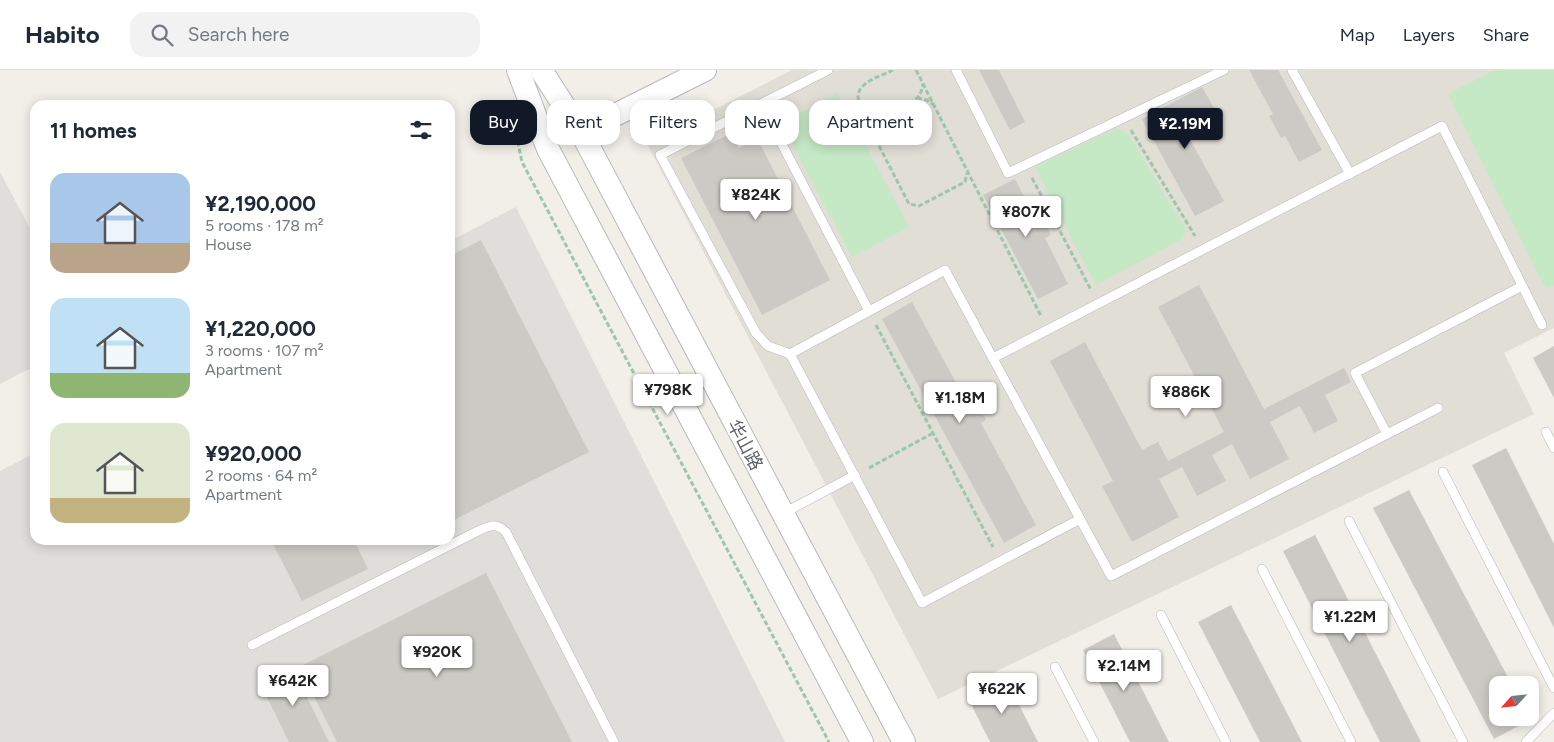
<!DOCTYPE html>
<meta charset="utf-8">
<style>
:root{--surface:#fff;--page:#f2f2f3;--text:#1f2937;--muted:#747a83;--line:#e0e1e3;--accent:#111827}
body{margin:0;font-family:Figtree,"Noto Sans SC",sans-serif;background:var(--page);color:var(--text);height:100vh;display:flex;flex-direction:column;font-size:19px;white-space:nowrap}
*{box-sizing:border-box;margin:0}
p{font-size:16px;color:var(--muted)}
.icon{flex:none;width:28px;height:28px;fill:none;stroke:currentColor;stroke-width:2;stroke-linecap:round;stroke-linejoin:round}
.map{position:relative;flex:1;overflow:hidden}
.sheet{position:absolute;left:30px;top:30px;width:425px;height:445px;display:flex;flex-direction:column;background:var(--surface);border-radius:15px;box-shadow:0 2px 12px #0003}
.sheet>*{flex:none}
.top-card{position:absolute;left:470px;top:30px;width:475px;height:45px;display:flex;gap:10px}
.needle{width:32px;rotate:243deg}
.fabs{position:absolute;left:1489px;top:606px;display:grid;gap:10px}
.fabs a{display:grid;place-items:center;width:50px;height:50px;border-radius:10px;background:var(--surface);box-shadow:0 2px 12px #0003;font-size:25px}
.price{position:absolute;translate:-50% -42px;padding:0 11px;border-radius:5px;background:#fff;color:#222;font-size:16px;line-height:32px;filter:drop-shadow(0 1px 2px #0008)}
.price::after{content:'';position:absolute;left:50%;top:30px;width:15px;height:11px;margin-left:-8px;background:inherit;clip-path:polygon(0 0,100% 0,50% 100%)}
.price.current{background:var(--accent);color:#fff}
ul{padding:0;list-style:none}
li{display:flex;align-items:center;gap:15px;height:125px;padding:0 20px}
li span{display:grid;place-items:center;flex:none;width:140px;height:100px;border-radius:15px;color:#555}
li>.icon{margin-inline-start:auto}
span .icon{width:60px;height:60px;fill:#fffc;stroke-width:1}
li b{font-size:21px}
h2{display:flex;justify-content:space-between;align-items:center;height:60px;padding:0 20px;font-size:21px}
.pill{padding:0 18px;border-radius:15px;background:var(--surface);box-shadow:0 2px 12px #0003;font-size:18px;line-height:45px}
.pill.current{background:var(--accent);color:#fff}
header{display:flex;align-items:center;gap:30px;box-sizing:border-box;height:70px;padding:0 25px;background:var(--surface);border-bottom:1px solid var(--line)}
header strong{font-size:24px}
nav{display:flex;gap:28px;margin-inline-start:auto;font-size:18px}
.search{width:350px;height:45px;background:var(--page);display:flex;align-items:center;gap:12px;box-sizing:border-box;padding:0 18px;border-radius:15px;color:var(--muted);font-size:19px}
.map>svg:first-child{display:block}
.industrial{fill:#e0deda}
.education{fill:#e1ded6}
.green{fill:#c5e8c5}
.building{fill:#cccac5}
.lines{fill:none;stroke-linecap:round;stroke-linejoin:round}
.service-casing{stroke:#b5b8bc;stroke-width:10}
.tertiary-casing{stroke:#b5b8bc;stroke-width:24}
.path{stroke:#9cc7a9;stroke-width:3;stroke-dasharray:5 2.5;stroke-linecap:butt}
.service{stroke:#fff;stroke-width:9}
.tertiary{stroke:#fff;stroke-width:22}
.labels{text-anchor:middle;stroke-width:4.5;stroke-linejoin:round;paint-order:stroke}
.street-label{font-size:18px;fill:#5f6368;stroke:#fff}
</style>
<header>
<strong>Habito</strong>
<div class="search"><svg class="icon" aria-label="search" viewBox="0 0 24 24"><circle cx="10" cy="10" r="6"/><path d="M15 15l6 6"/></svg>Search here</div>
<nav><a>Map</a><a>Layers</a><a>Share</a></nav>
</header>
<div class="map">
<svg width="1554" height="672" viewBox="0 0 1554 672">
<rect width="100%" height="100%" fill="#f1efe8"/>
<g class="industrial">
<path d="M0 102 35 168V296L0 314Z"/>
<path d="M516 137 785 672H0V401L35 383V470H450V171Z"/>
</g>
<path class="education" d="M792 0H1554V258L1504 283 1534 344 938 629 647 74Z"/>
<g class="green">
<path d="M1495 0H1554V215L1546 219 1448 24Z"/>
<path d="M838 23 909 157 852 187 781 53Z"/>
<path d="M1117 58 1122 59 1131 69 1186 160 1182 169 1096 215 1035 97Z"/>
</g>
<g class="building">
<path d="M979 0H999L1025 52 1010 60Z"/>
<path d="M1249 0H1278L1322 80 1299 92 1285 66 1281 68 1269 46 1273 44Z"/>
<path d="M1202 17 1214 38 1182 55 1224 131 1195 146 1142 49Z"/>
<path d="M732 63 739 78 757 68 830 210 762 245 681 88Z"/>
<path d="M1015 109 1037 152 1043 149 1051 165 1045 168 1068 214 1038 229 983 125Z"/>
<path d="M481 170 589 382 450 452V186Z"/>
<path d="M1199 215 1264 339 1344 298 1351 312 1325 325 1338 351 1314 363 1300 336 1270 352 1289 389 1250 409 1232 374 1212 385 1226 411 1197 426 1182 397 1159 409 1179 447 1132 472 1102 416 1113 411 1050 291 1085 272 1142 380 1158 372 1168 391 1224 362 1158 237Z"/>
<path d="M912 232 971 340 979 336 986 350 981 353 1036 455 1004 473 882 249Z"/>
<path d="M1554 276V328L1533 288Z"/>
<path d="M1506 378 1554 474V558L1472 395Z"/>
<path d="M1409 420 1512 615H1498V648H1529L1530 650 1494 669 1373 438Z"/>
<path d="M1315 465 1421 672H1380L1283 481Z"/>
<path d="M271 470H354L368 499 302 531Z"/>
<path d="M486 503 572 672H337L299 597Z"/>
<path d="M1231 535 1302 672H1260L1198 552Z"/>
<path d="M1114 564 1169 672H1130L1083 580Z"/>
<path d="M291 595 329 672H289L259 611Z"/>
<path d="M1006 609 1038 672H990L968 628Z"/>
</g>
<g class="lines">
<defs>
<g id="service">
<path d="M956 0 1008 103 1224 0"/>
<path d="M1292 0 1350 104"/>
<path d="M761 34 869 241"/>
<path d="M790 284 768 276 756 263 660 85 828 0"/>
<path d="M993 288 1442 56 1542 255"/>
<path d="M1546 362 1554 378"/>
<path d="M1387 364 1355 303 1522 216"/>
<path d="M1443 402 1554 618"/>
<path d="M784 443 855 405"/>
<path d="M1080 449 922 533 790 284 945 200 1111 506 1438 338"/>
<path d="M1349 451 1463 672"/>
<path d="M1262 499 1351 672"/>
<path d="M1161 545 1226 672"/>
<path d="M252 575 478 461C490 455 496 453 506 462L614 672"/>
<path d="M1055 597 1094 672"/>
<path d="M1526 672 1554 643"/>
</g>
<g id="tertiary">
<path d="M518 0 548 79 862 672"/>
<path d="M541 0 581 62 904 672"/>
<path d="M581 62 705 0"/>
</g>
</defs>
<use href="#service" class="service-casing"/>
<use href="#tertiary" class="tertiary-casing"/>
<g class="path">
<path d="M893 0C877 8 849 14 861 37 864 43 869 47 876 48 881 48 913 32 917 28 921 24 922 19 923 14"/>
<path d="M916 0 1041 246"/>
<path d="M917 28 927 30 933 34"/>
<path d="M878 48 873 60 875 68 909 134 919 136 965 112 967 103"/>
<path d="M1131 60 1195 166"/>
<path d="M516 64 522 92 829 672"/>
<path d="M1032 108 1091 220"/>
<path d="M876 255 993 477"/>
<path d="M869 398 933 363"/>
</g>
<use href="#service" class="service"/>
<use href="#tertiary" class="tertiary"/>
</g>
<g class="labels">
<g class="street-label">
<text transform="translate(745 375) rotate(62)" y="6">华山路</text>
</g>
</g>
</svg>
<div class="fabs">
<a><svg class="needle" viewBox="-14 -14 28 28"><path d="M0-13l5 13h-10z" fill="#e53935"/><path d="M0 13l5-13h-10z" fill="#747a83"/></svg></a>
</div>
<b class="price current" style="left:1185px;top:80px">¥2.19M</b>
<b class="price" style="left:756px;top:151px">¥824K</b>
<b class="price" style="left:1026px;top:168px">¥807K</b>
<b class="price" style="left:668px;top:346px">¥798K</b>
<b class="price" style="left:1186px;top:348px">¥886K</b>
<b class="price" style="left:960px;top:354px">¥1.18M</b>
<b class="price" style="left:1350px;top:573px">¥1.22M</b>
<b class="price" style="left:437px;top:608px">¥920K</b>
<b class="price" style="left:1124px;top:622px">¥2.14M</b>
<b class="price" style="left:293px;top:637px">¥642K</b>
<b class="price" style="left:1002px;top:645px">¥622K</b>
<div class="top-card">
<a class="pill current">Buy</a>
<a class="pill">Rent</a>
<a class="pill">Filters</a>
<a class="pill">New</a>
<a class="pill">Apartment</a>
</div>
<section class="sheet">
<h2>11 homes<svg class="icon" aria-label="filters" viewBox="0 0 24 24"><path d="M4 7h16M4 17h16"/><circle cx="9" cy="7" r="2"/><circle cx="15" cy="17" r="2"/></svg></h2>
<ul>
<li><span style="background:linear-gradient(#a9c7e8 70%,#b9a48a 0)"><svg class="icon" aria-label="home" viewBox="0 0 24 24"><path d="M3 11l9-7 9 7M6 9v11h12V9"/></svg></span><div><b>¥2,190,000</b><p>5 rooms · 178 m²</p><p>House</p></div></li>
<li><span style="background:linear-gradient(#bfe0f5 75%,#8fb573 0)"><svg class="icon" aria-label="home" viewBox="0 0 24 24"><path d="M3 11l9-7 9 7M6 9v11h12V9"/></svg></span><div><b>¥1,220,000</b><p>3 rooms · 107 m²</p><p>Apartment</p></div></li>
<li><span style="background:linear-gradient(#dfe7d0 75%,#c2b280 0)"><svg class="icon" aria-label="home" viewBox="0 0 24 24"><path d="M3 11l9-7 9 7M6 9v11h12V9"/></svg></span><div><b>¥920,000</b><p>2 rooms · 64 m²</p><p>Apartment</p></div></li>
</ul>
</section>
</div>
